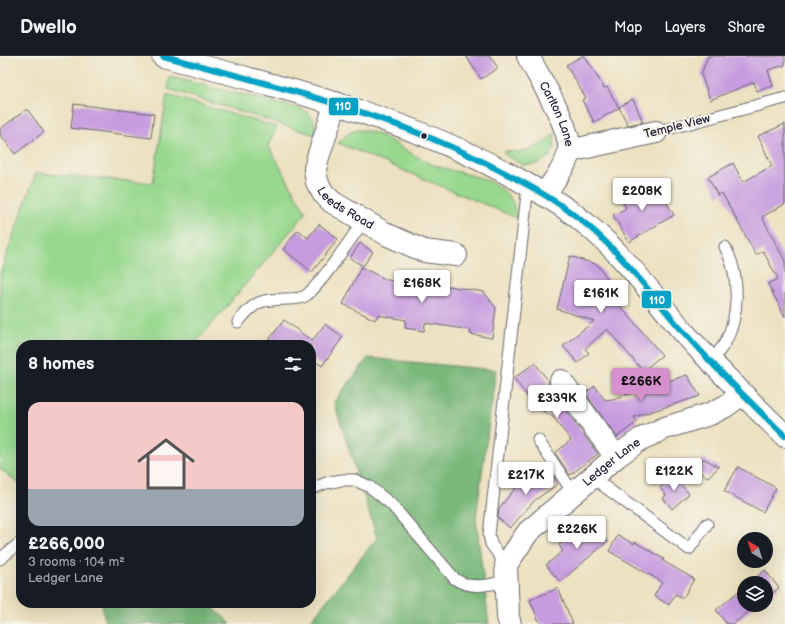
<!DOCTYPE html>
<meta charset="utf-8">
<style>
:root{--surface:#171b24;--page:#20242c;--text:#f1f3f6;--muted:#9ea1a6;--line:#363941;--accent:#d690ce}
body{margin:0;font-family:"Balsamiq Sans",sans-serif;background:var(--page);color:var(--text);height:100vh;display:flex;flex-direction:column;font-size:15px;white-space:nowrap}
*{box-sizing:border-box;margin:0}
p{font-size:13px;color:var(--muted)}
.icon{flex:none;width:22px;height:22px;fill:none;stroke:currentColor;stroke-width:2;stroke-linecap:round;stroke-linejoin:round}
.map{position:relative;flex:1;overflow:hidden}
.details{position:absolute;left:16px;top:284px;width:300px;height:268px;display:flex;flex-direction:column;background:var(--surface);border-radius:16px;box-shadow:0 4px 16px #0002}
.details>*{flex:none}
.needle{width:26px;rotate:321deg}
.buttons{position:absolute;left:737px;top:476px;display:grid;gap:8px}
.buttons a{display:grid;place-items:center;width:36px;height:36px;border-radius:50%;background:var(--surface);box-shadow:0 4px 16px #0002;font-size:20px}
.price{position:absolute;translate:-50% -34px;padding:0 9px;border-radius:4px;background:#fff;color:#222;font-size:13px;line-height:26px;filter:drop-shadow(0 1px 2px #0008)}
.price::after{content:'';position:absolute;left:50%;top:24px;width:12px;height:9px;margin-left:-6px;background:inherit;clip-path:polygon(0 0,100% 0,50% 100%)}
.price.current{background:var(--accent);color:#111}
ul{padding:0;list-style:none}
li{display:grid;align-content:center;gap:8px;height:212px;padding:0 12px}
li+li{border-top:1px solid var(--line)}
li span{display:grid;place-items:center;height:124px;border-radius:12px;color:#555}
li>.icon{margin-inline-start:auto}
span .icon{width:72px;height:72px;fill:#fffc;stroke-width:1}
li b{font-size:17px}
h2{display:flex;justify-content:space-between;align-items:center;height:48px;padding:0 12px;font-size:17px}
header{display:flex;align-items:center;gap:24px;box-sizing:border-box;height:56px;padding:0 20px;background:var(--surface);border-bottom:1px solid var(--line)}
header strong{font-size:19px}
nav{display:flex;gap:22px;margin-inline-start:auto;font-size:14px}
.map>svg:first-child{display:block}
.green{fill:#97d88e;stroke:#5c7d64}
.forest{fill:#79b879;stroke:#4e6d5a}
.building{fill:#c69bdf}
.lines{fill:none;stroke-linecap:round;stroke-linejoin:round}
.lane-casing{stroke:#69656a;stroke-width:13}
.street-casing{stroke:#69656a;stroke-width:24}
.secondary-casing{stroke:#69656a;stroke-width:24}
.primary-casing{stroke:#69656a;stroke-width:24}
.lane{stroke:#fff;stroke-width:11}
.street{stroke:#fff;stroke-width:22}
.secondary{stroke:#fff;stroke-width:22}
.primary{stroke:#fff;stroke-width:22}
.bus-1-casing{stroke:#f7f3e8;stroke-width:9}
.bus-1{stroke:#02a2c7;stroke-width:6}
.bus-dot{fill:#22223b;stroke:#f7f3e8;stroke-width:1.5}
.labels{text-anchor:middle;stroke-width:4;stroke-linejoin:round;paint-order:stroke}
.street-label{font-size:12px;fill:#22223b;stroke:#f7f3e8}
.line-badge{stroke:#f7f3e8;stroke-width:1.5}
.badge-label{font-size:11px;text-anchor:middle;font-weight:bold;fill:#fff}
</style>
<header>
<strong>Dwello</strong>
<nav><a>Map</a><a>Layers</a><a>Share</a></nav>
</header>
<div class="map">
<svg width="785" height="568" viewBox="0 0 785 568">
<rect width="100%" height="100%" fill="#f7f3e8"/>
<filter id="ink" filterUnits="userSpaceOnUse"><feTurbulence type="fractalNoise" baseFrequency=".025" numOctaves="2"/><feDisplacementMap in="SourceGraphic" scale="8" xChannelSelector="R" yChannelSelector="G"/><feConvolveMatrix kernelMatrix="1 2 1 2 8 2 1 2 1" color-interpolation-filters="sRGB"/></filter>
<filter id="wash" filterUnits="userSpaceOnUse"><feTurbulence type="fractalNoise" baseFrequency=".012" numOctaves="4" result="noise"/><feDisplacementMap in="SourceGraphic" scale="16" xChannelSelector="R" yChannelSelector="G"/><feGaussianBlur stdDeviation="0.9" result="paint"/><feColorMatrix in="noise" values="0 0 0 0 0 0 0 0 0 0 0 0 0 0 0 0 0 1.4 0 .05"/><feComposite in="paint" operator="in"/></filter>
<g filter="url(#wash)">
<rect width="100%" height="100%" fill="#ece1c0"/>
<g class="green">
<path d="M170 21 302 53C313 59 317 67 315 79L168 33Z"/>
<path d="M167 39 277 71 268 89 306 157 194 289H21V429L0 413V217L36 117 153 127Z"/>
<path d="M356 74C380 73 404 95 425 105 451 119 483 115 506 137 513 144 515 153 517 162L338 87 349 77Z"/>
<path d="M555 77 554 93 550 100 537 108 522 109 504 98 505 95C527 97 540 92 555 77Z"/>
</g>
<g class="forest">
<path d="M368 302 496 314 476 462 489 568H308L377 482 334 346Z"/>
<path d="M102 547H208L231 568H105Z"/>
</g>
<g id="blocks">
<g class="building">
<path d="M466 0H490L498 12 481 23Z"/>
<path d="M582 0H585L604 32 607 31 619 52 594 66 582 44 586 42 566 9Z"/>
<path d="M708 0H785V9L768 14 773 30 757 35 754 26 710 44 701 18Z"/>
<path d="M633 43 643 66 628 69 619 51Z"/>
<path d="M74 48 154 58 151 82 71 72Z"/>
<path d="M27 53 44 76 15 98 0 78V73Z"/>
<path d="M785 68V148L762 161 785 205V261L768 228 778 223 763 195 756 199 722 137 718 140 708 121 733 107 743 126 772 110 758 80Z"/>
<path d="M635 130 640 140 657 130 674 159 629 186 613 159 626 152 619 139Z"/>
<path d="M319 168 338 183 312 216 283 193 298 174 308 182Z"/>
<path d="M360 187 373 196 363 210 350 202Z"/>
<path d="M570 200 598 209 615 234 610 238 662 299 643 315 607 273 585 293 589 297 578 307 563 290 594 265 557 253Z"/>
<path d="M361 211 387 224 430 231V227L484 236 496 252 492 282 470 278 471 274 425 267 424 275 405 272 406 264 378 259 375 264 343 248Z"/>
<path d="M284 264 312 285 325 268 343 281 322 310 311 302V289H265Z"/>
<path d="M535 307 549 326 547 329 598 398 570 419 555 397 571 384 553 361 534 350 514 322Z"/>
<path d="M687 319 700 340 634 361 637 366 617 381 585 337 595 330 605 344 613 343Z"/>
<path d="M703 402 719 411 708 421 696 415Z"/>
<path d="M547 409 558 428 535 444 510 472 498 462 499 452 520 427Z"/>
<path d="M738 411 776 432 763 456 724 435Z"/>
<path d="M673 420 689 438 672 453 663 442 666 439 660 432Z"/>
<path d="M589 463 608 485 560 526 546 509 563 495 559 489Z"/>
<path d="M618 479 634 488 635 486 664 503 663 505 694 523 683 542 675 538 669 549 654 540 662 526 609 495Z"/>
<path d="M765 514 779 532 766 542V527H749Z"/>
<path d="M744 531V549H757L733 568H727L716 554Z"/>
<path d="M558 532 573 568H540L530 544Z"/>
</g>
</g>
</g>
<g filter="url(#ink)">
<use href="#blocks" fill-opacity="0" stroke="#69656a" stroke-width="1"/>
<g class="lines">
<defs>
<g id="lane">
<path d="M656 76 785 42"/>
<path d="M238 266C256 244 260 244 287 243 293 243 300 243 305 240 319 232 352 180 364 165"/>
<path d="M712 305C716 299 721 293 725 287 740 259 740 219 725 191"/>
<path d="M538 384 574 438"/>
<path d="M593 422 689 493 707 468"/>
<path d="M311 433 326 427 342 424H355L370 431 391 448 455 523C472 534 488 529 506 525"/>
<path d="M0 503 21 486"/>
<path d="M506 509 491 488 489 479 528 129"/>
</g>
<g id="street">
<path id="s1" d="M336 47 318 101 315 113 317 126 323 137 332 146 388 179 424 195 456 199"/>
<path d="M569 95 656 76"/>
<path d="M561 325 616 401"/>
<path id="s2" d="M510 568 508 561 506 509 528 476 616 401 641 383 665 372 710 358 726 350 742 338"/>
</g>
<g id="secondary">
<path id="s3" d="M528 0C539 22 572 72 569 95 567 110 553 125 545 138"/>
</g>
<path id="primary" d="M163 0C285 32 410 62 521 125 544 138 566 151 586 168 623 198 650 236 680 272 713 310 749 344 785 380"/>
</defs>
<use href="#lane" class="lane-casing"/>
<use href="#street" class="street-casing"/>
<use href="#secondary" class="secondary-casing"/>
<use href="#primary" class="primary-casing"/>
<use href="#lane" class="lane"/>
<use href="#street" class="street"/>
<use href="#secondary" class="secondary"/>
<use href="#primary" class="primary"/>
<defs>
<path id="bus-1" d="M163 0C278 30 395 59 501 115 531 130 561 147 587 169 623 199 650 237 680 272 713 310 749 345 785 380"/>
</defs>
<use href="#bus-1" class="bus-1-casing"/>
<use href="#bus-1" class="bus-1"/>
</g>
</g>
<circle class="bus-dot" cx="424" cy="80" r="3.5"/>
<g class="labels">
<g class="street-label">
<text dy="4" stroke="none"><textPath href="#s3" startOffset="65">Carlton Lane</textPath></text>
<text transform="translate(677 70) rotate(-14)" y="4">Temple View</text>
<text dy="4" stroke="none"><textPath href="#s1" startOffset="122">Leeds Road</textPath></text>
<text dy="4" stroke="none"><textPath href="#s2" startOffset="208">Ledger Lane</textPath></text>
</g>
</g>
<g class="line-badge">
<rect x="328" y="41" width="31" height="19" rx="4" fill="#02a2c7"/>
<rect x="641" y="234" width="31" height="19" rx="4" fill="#02a2c7"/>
</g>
<g class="badge-label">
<text x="343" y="54">110</text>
<text x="657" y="248">110</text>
</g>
</svg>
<div class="buttons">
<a><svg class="needle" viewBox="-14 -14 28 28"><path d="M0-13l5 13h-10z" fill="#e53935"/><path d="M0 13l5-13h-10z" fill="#9ea1a6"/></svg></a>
<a><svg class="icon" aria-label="layers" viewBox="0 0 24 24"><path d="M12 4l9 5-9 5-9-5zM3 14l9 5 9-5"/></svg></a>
</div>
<b class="price" style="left:642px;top:156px">£208K</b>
<b class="price" style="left:422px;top:248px">£168K</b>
<b class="price" style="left:601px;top:258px">£161K</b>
<b class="price current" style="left:641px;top:346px">£266K</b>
<b class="price" style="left:557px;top:363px">£339K</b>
<b class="price" style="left:674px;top:436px">£122K</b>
<b class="price" style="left:526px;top:440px">£217K</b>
<b class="price" style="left:577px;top:494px">£226K</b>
<section class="details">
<h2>8 homes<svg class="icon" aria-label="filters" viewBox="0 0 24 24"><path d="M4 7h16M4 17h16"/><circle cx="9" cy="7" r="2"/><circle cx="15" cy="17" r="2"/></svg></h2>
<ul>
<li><span style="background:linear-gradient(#f6c9c9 70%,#9aa5b1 0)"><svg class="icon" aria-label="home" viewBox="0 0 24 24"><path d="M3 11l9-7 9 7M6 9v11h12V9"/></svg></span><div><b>£266,000</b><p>3 rooms · 104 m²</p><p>Ledger Lane</p></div></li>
</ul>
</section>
</div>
